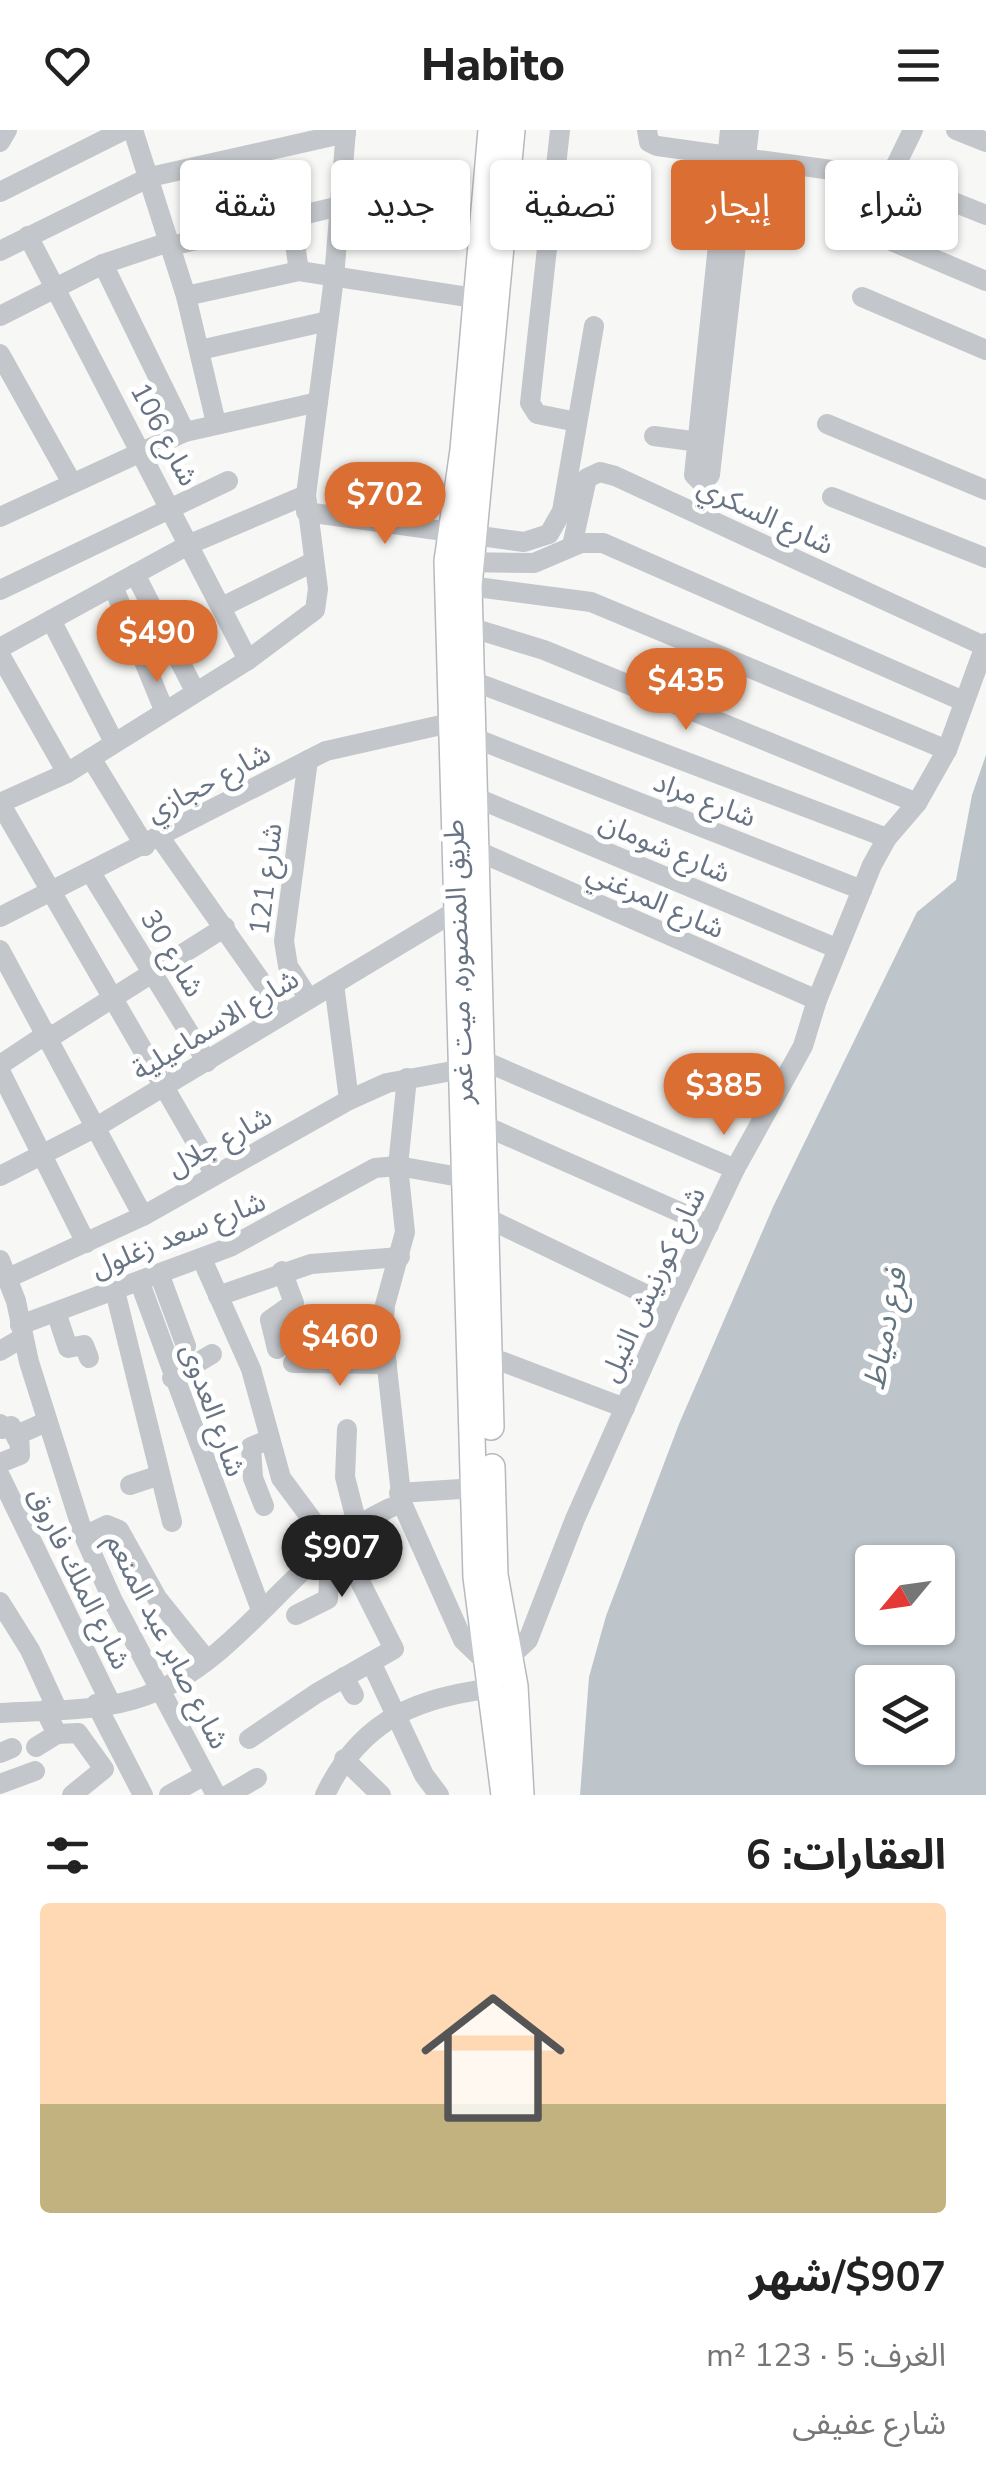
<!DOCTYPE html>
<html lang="ar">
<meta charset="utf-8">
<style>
:root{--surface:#fff;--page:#f6f6f6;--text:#222;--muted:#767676;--line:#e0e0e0;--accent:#db6e32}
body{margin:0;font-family:"Nunito Sans","Noto Sans Arabic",sans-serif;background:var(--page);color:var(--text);direction:rtl;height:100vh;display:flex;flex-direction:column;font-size:38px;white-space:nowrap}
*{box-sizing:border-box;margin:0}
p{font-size:32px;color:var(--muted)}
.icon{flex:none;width:55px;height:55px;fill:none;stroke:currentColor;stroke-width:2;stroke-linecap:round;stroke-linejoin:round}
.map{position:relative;height:1665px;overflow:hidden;direction:ltr}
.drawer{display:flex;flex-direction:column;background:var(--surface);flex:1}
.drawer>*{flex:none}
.top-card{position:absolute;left:30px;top:30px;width:928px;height:90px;direction:rtl;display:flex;gap:20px}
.needle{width:65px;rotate:241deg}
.buttons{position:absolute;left:855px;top:1415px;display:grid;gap:20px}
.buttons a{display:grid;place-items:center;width:100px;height:100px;border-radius:10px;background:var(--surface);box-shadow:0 2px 8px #0004;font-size:50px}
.price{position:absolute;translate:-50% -85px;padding:0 22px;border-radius:35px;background:var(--accent);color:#fff;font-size:32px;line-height:65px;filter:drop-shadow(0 2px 5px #0008)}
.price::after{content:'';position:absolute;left:50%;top:60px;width:30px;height:22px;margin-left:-15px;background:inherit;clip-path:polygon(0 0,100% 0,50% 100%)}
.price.on{background:#222;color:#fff}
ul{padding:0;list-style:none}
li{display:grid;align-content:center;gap:20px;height:530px;padding:0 40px}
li+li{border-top:2px solid var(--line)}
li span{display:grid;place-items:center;height:310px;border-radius:10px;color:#555}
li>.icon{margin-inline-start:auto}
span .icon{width:180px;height:180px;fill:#fffc;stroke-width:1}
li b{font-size:42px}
h2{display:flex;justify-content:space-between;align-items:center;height:120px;padding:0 40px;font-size:42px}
.pill{padding:0 35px;border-radius:10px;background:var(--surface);box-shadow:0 2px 8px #0004;font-size:35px;line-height:90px}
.pill.on{background:var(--accent);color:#fff}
header{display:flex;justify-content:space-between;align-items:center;height:130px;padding:0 40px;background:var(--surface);font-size:45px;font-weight:800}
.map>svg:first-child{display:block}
.water{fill:#bdc5cb;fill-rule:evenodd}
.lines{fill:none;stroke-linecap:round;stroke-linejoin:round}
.major-casing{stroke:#b6babe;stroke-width:28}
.minor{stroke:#c3c6ca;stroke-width:20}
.major{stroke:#fff;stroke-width:25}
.labels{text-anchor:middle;stroke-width:10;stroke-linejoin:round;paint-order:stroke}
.street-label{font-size:28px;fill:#687484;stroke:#fff}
.water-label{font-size:30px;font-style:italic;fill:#637580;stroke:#fff}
</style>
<header><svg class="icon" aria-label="menu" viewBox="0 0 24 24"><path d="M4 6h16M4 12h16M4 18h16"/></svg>Habito<svg class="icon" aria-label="heart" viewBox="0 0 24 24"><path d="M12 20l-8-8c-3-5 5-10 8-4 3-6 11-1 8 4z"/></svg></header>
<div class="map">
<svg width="986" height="1665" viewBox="0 0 986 1665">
<rect width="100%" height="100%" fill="#f7f7f5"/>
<path class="water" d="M986 625V1665H580L589 1547 606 1486 679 1294 773 1077 917 782 956 750 972 665ZM872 1432H938V1498H872ZM872 1552H938V1618H872Z"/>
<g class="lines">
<defs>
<g id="major">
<path d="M491 0 463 320 447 431 476 1447 504 1665"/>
<path d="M491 1297 469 456 512 0"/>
<path d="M492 1337 495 1445 515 1556 521 1665"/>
</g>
</defs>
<use href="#major" class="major-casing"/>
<g class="minor">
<path d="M133 0 186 166 216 293"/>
<path d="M560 0 530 273 537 284 577 292"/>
<path d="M647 0 649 12 657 16 875 46 895 37 913 0"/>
<path d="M730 0 694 345 702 353 710 345 749 0"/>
<path d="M956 0 986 12"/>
<path d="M0 12 7 0"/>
<path d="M906 53 986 85"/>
<path d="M0 62 124 0"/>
<path d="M291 87 299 141"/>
<path d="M28 106 248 530"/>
<path d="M882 107 986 151"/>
<path d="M171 116 340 76"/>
<path d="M0 121 150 47 346 3"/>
<path d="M103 134 185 302"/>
<path d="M186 166 299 141 474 168"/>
<path d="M862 167 986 220"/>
<path d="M0 186 103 134 169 112"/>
<path d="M200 220 328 191"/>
<path d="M0 224 72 353"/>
<path d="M827 294 986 360"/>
<path d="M654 306 707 313"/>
<path d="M832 367 986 428"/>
<path d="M306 382 524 412 549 404 562 381 594 196"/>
<path d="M0 387 185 302 318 272"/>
<path d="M572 416 587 348 600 342 615 346 984 516"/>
<path d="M458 432 534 433 581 413H603L963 571"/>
<path d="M135 444 195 561"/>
<path d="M113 456 164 580"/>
<path d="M469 456 591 472 947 620"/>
<path d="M0 460 228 351"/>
<path d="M222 477 313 432"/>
<path d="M51 490 114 612"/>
<path d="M469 497 544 520 917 673"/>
<path d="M0 518 190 414 306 365"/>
<path d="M0 525 67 643"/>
<path d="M470 550 887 708"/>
<path d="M472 607 862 760"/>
<path d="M91 628 145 716"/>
<path d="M308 630 284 811 288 836 309 869"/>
<path d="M472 666 836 818"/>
<path d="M0 673 67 643 248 530 315 480 318 459 306 365 334 148 346 0"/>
<path d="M0 673 215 1045"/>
<path d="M161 709 284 884"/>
<path d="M473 719 817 870"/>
<path d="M91 743 207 932"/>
<path d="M0 787 326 621 450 593"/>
<path d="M0 820 143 1086"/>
<path d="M334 854 349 970"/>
<path d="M51 907 225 797"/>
<path d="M484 931 735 1039"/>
<path d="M0 935 48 903"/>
<path d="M0 941 86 1113"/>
<path d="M407 948 398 1036 405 1102 385 1175 383 1201 402 1373 463 1510 485 1531 511 1526 528 1510 575 1389 670 1176 735 1039 803 916 817 870 872 735 887 708 917 673 947 620 986 513"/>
<path d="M485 996 709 1095"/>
<path d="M0 1046 98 996 454 782"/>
<path d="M487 1088 670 1176"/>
<path d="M202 1129 251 1239 281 1348 330 1414"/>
<path d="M0 1130 16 1171 29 1232 84 1406 113 1471 216 1665"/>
<path d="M160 1146 186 1216"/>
<path d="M8 1148 143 1086 349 970 387 953 463 939"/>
<path d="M140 1153 261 1480"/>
<path d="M115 1161 172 1392"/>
<path d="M218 1166 311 1134 400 1127"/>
<path d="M56 1182 68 1218 84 1215 89 1228"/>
<path d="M20 1195 230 1117 375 1038 398 1036 465 1048"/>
<path d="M277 1219 270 1190 294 1173 282 1141"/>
<path d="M0 1221 22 1208"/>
<path d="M490 1227 625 1278"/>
<path d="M293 1233 387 1234"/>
<path d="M172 1248 212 1224"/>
<path d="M0 1294 2 1299 11 1296 17 1309"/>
<path d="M347 1299 345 1347 357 1394"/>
<path d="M0 1333 20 1325 19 1304 46 1292"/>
<path d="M0 1346 111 1574"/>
<path d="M130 1355 160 1345"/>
<path d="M399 1363 476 1358"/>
<path d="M264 1376 253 1348 251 1317 270 1309"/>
<path d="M84 1406 107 1395 119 1400 157 1468 206 1529"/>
<path d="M0 1472 30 1520 57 1579"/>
<path d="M296 1485 328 1469 329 1451 353 1436"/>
<path d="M371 1532 424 1645 439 1665"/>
<path d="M344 1547 354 1565"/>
<path d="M96 1574 143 1665"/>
<path d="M45 1580 57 1604 78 1603 104 1639 72 1665"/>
<path d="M0 1583C46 1580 102 1582 145 1566 248 1528 298 1412 402 1373"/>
<path d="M249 1609 317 1563 394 1519 338 1408"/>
<path d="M36 1617 57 1604"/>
<path d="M0 1623 12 1618"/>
<path d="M344 1629 381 1665"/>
<path d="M0 1654 35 1641"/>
<path d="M169 1665 205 1645"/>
<path d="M228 1665 257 1648"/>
<path d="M325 1665C362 1587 422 1565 504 1557"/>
</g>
<use href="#major" class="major"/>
</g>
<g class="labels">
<g class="street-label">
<text transform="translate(165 304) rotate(62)" y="10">شارع 106</text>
<text transform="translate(766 385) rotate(25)" y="10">شارع السكري</text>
<text transform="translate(208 652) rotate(-28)" y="10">شارع حجازي</text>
<text transform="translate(705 669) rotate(21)" y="10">شارع مراد</text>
<text transform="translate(665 717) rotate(23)" y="10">شارع شومان</text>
<text transform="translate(265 749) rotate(-83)" y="10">شارع 121</text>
<text transform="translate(656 770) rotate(24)" y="10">شارع المرغني</text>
<text transform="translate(173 823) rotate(59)" y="10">شارع 30</text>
<text transform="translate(458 832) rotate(-92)" y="10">طريق المنصوره, ميت غمر</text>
<text transform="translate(215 894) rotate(-31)" y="10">شارع الاسماعيلية</text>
<text transform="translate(219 1011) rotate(-29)" y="10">شارع جلال</text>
<text transform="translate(178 1104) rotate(-22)" y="10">شارع سعد زغلول</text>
<text transform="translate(652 1154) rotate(-65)" y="10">شارع كورنيش النيل</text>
<text transform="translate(214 1280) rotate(70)" y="10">شارع العدوى</text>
<text transform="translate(80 1448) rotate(64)" y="10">شارع الملك فاروق</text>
<text transform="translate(168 1511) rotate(63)" y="10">شارع صابر عبد المنعم</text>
</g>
<g class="water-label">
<text transform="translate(885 1199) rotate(-79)" y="10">فرع دمياط</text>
</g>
</g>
</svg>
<div class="buttons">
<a><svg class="needle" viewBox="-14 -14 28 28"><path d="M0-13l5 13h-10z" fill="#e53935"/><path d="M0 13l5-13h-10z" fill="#767676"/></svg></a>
<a><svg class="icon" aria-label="layers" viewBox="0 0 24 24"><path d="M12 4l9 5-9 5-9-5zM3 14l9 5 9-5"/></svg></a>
</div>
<b class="price" style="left:385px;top:417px">$702</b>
<b class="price" style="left:157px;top:555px">$490</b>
<b class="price" style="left:686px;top:603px">$435</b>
<b class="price" style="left:724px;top:1008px">$385</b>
<b class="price" style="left:340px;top:1259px">$460</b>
<b class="price on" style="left:342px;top:1470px">$907</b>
<div class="top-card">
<a class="pill">شراء</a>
<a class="pill on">إيجار</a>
<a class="pill">تصفية</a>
<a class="pill">جديد</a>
<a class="pill">شقة</a>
</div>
</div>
<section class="drawer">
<h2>العقارات: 6<svg class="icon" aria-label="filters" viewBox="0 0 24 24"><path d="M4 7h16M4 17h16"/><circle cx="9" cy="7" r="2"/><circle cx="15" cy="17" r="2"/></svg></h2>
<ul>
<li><span style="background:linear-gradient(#ffd9b3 65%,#c2b280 0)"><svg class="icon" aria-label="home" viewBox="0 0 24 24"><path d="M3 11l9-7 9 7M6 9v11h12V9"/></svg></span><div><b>$907/شهر</b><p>الغرف: 5 · 123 m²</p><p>شارع عفيفى</p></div></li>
</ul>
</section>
